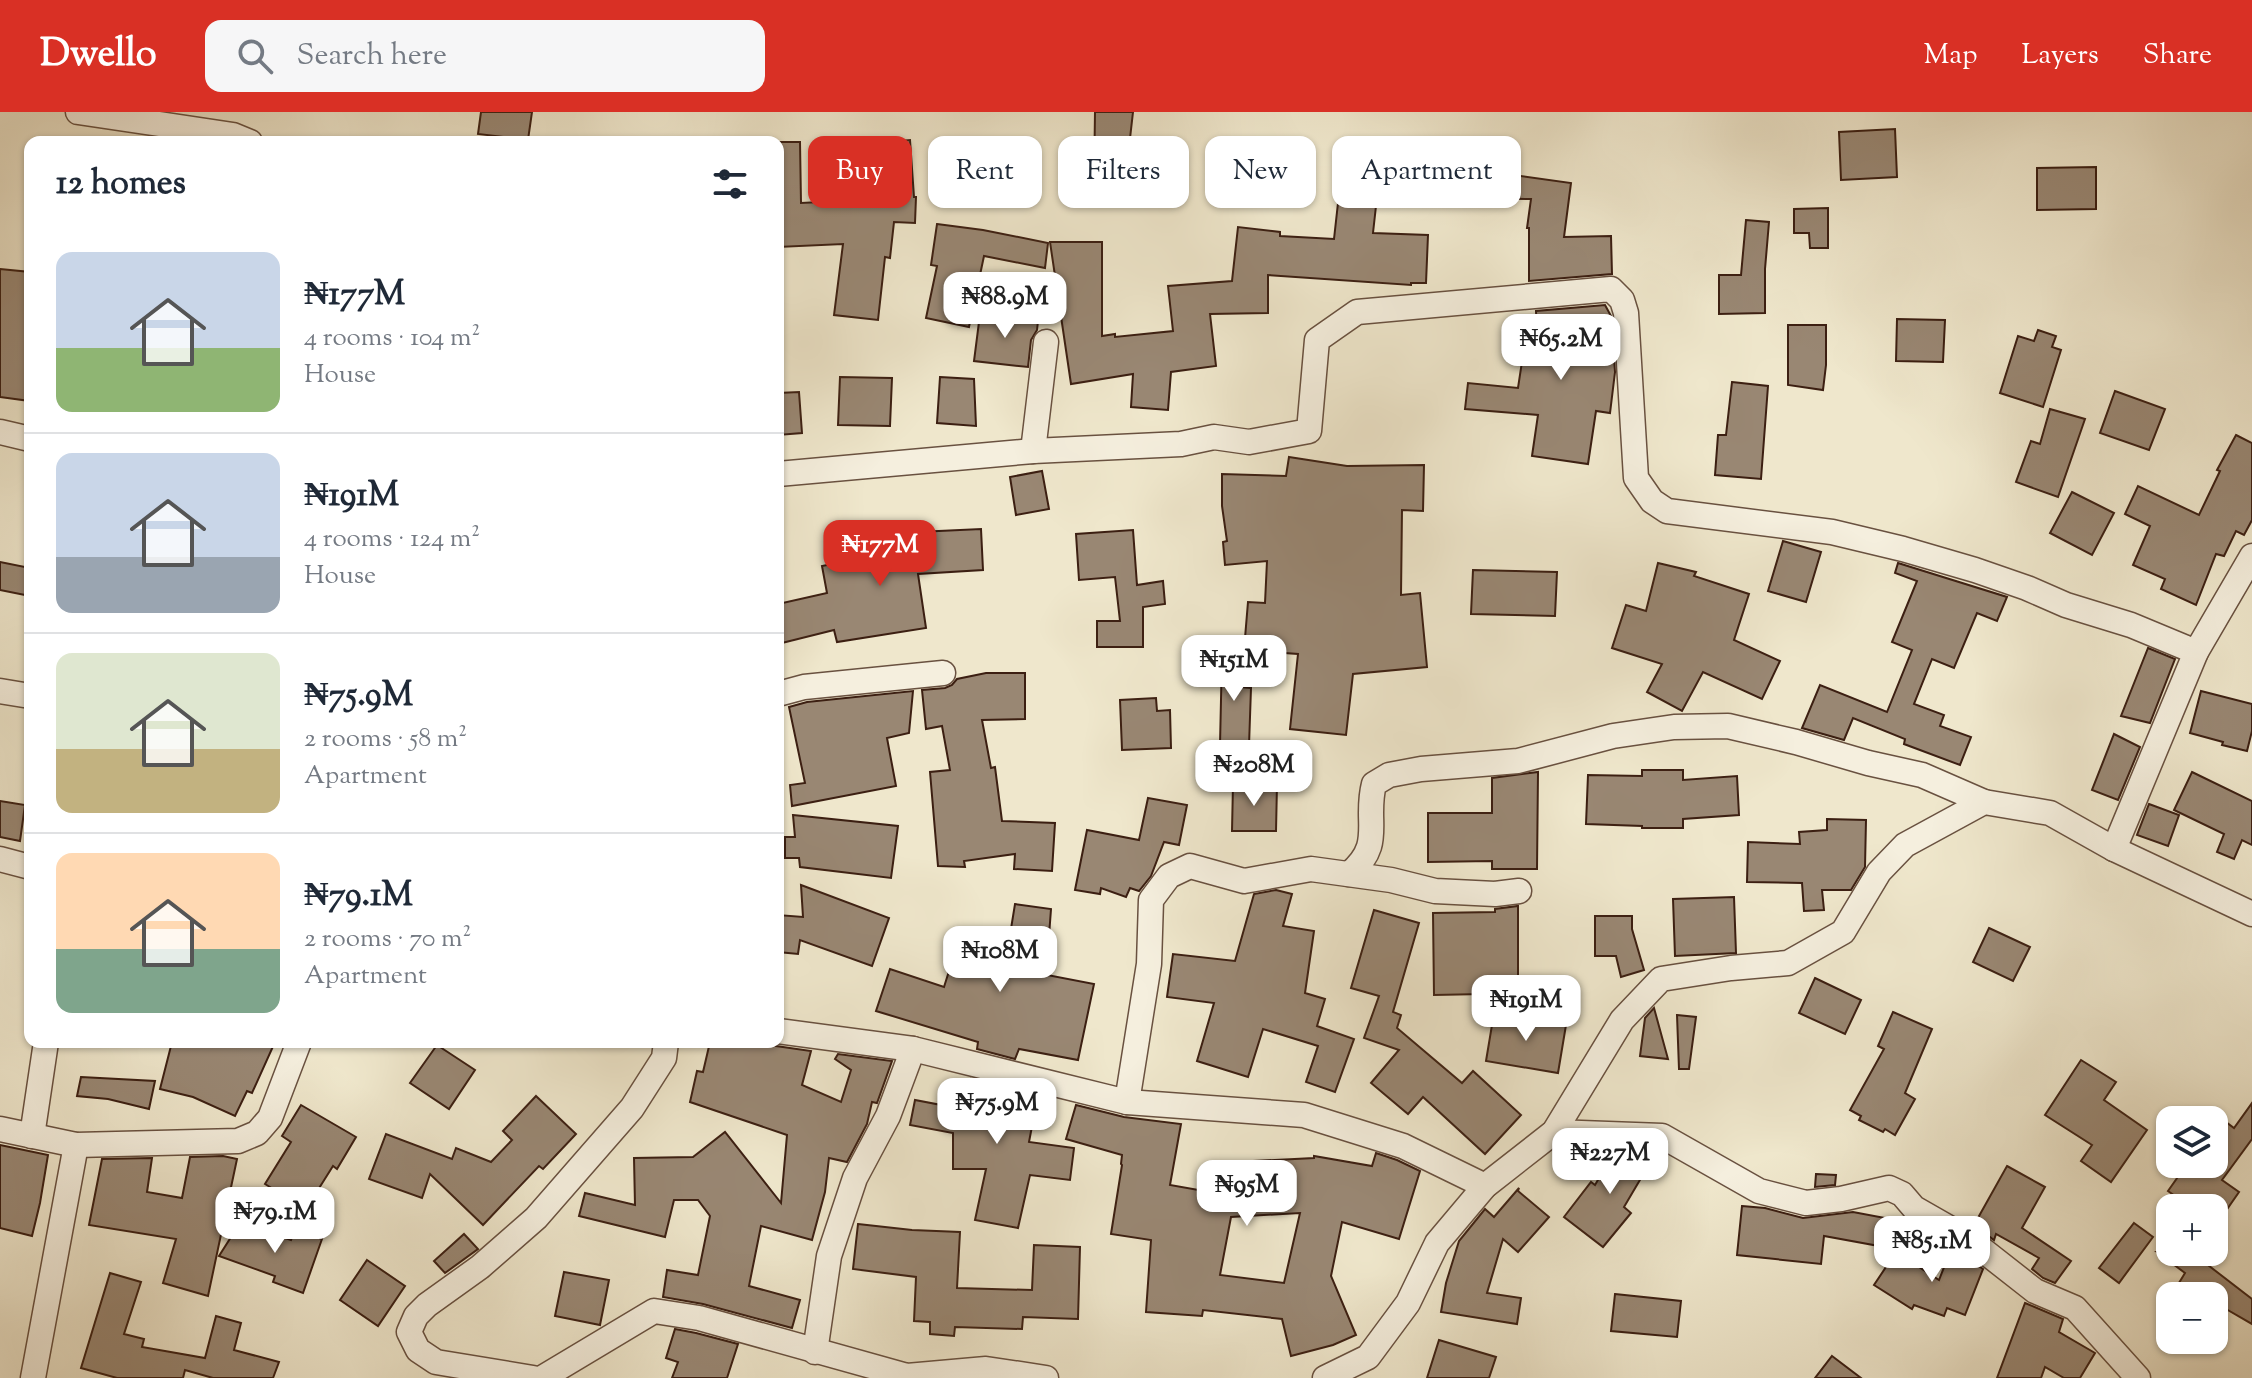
<!DOCTYPE html>
<meta charset="utf-8">
<style>
:root{--surface:#fff;--page:#f6f6f7;--text:#1f2937;--muted:#747a83;--line:#e0e1e3;--accent:#d93025}
body{margin:0;font-family:"Sorts Mill Goudy",serif;background:var(--page);color:var(--text);height:100vh;display:flex;flex-direction:column;font-size:30px;white-space:nowrap}
*{box-sizing:border-box;margin:0}
p{font-size:26px;color:var(--muted)}
.icon{flex:none;width:44px;height:44px;fill:none;stroke:currentColor;stroke-width:2;stroke-linecap:round;stroke-linejoin:round}
.map{position:relative;flex:1;overflow:hidden}
.sheet{position:absolute;left:24px;top:24px;width:760px;height:912px;display:flex;flex-direction:column;background:var(--surface);border-radius:16px;box-shadow:0 2px 6px #0004}
.sheet>*{flex:none}
.hud{position:absolute;left:808px;top:24px;width:760px;height:72px;display:flex;gap:16px}
.tools{position:absolute;left:2156px;top:994px;display:grid;gap:16px}
.tools a{display:grid;place-items:center;width:72px;height:72px;border-radius:16px;background:var(--surface);box-shadow:0 2px 6px #0004;font-size:40px}
.price{position:absolute;translate:-50% -68px;padding:0 18px;border-radius:16px;background:#fff;color:#222;font-size:26px;line-height:52px;filter:drop-shadow(0 2px 4px #0008)}
.price::after{content:'';position:absolute;left:50%;top:48px;width:24px;height:18px;margin-left:-12px;background:inherit;clip-path:polygon(0 0,100% 0,50% 100%)}
.price.selected{background:var(--accent);color:#fff}
ul{padding:0;list-style:none}
li{display:flex;align-items:center;gap:24px;height:200px;padding:0 32px}
li+li{border-top:2px solid var(--line)}
li span{display:grid;place-items:center;flex:none;width:224px;height:160px;border-radius:16px;color:#555}
li>.icon{margin-inline-start:auto}
span .icon{width:96px;height:96px;fill:#fffc;stroke-width:1}
li b{font-size:34px}
h2{display:flex;justify-content:space-between;align-items:center;height:96px;padding:0 32px;font-size:34px}
.tag{padding:0 28px;border-radius:16px;background:var(--surface);box-shadow:0 2px 6px #0004;font-size:28px;line-height:72px}
.tag.selected{background:var(--accent);color:#fff}
header{display:flex;align-items:center;gap:48px;box-sizing:border-box;height:112px;padding:0 40px;background:var(--accent);color:#fff}
header strong{font-size:38px}
nav{display:flex;gap:44px;margin-inline-start:auto;font-size:28px}
.search{width:560px;height:72px;background:var(--page);display:flex;align-items:center;gap:20px;box-sizing:border-box;padding:0 28px;border-radius:16px;color:var(--muted);font-size:30px}
.map>svg:first-child{display:block}
.building{fill:#998773;stroke:#3c1f12;stroke-width:2;fill-rule:evenodd}
.lines{fill:none;stroke-linecap:round;stroke-linejoin:round}
.minor-casing{stroke:#695140;stroke-width:27}
.minor{stroke:#f5efde;stroke-width:24}
</style>
<header>
<strong>Dwello</strong>
<div class="search"><svg class="icon" aria-label="search" viewBox="0 0 24 24"><circle cx="10" cy="10" r="6"/><path d="M15 15l6 6"/></svg>Search here</div>
<nav><a>Map</a><a>Layers</a><a>Share</a></nav>
</header>
<div class="map">
<svg width="2252" height="1266" viewBox="0 0 2252 1266">
<rect width="100%" height="100%" fill="#efe7cc"/>
<filter id="stains"><feTurbulence type="fractalNoise" baseFrequency=".0025" numOctaves="4"/><feColorMatrix values="0 0 0 0 .2 0 0 0 0 .09 0 0 0 0 .02 0 0 0 .5 -.17"/></filter>
<radialGradient id="worn" r=".72"><stop offset=".6" stop-color="#630" stop-opacity="0"/><stop offset="1" stop-color="#630" stop-opacity=".3"/></radialGradient>
<g class="building">
<path d="M481 0H532L528 28 478 22Z"/>
<path d="M1095 0H1133L1128 44 1139 45 1138 72 1094 71Z"/>
<path d="M1895 17 1897 65 1841 68 1839 20Z"/>
<path d="M910 28 914 85H916L915 111 894 110 890 146 885 145 878 208 834 203 843 132 778 135V30H800L801 91 841 89V83L869 84 865 32Z"/>
<path d="M1466 44 1513 45V63L1571 71 1564 125 1611 124 1612 162 1529 169V116H1527L1531 87 1465 86Z"/>
<path d="M2096 55V97L2037 98V56Z"/>
<path d="M1339 82 1377 85 1373 121 1428 123 1426 171H1411V173L1268 163V201L1210 202 1216 254 1171 260 1168 298 1131 295 1133 262 1071 272 1050 130H1102V224L1115 222V225L1173 219 1168 174 1232 169 1238 115 1280 120V124L1334 127Z"/>
<path d="M1828 96V136H1810L1809 121H1794V97Z"/>
<path d="M1746 108 1769 110 1765 157V201L1719 202V163H1741Z"/>
<path d="M937 112 983 118 1048 131 1045 156 984 144 969 215 926 206 937 154 931 153Z"/>
<path d="M0 157 30 160V289L0 285Z"/>
<path d="M1605 193 1611 204 1615 260 1610 301 1596 299 1588 352 1532 344 1538 303 1465 297 1468 271 1518 276 1523 243 1538 245 1536 199Z"/>
<path d="M980 202 1038 209 1037 218 1031 228 1028 255 974 249Z"/>
<path d="M1897 207 1945 208 1943 250 1896 249Z"/>
<path d="M1788 213H1826V253L1823 278 1788 273Z"/>
<path d="M2038 218 2056 224 2052 235 2061 238 2043 295 2000 281 2018 224 2034 229Z"/>
<path d="M840 265 892 266 890 314 838 313Z"/>
<path d="M940 265 974 267 976 314 937 311Z"/>
<path d="M1732 270 1768 274 1761 367 1715 363 1718 323H1726Z"/>
<path d="M2115 279 2165 297 2149 338 2100 321Z"/>
<path d="M799 280 802 321 778 323V281Z"/>
<path d="M2050 297 2085 307 2058 385 2016 370 2031 329 2040 332Z"/>
<path d="M2236 323 2252 331V408L2244 423 2236 419 2224 444 2216 442 2196 493 2161 477 2165 467 2133 453 2150 414 2125 402 2138 374 2199 403 2220 359 2217 358Z"/>
<path d="M1289 345 1347 354 1424 353 1423 399 1402 398 1401 483 1420 481 1427 555 1353 562 1346 623 1290 617 1298 542 1244 538 1248 490 1265 491 1267 449 1225 453 1223 430 1227 429 1222 394V362L1286 364Z"/>
<path d="M1042 359 1049 397 1016 403 1010 365Z"/>
<path d="M2072 380 2114 401 2092 443 2050 421Z"/>
<path d="M981 417 983 458 918 462 926 516 837 530 834 518 778 532V492L827 481 822 454 867 445 865 433 919 424 918 420Z"/>
<path d="M1133 418 1137 473 1163 469 1165 492 1143 495V535H1097V509H1120L1115 465 1079 468 1076 422Z"/>
<path d="M1783 429 1821 440 1806 490 1768 479Z"/>
<path d="M0 450 30 456V484L0 478Z"/>
<path d="M1658 451 1696 460 1694 464 1749 482 1734 528 1780 549 1762 587 1703 560 1682 599 1647 580 1662 552 1612 536 1626 493 1646 499Z"/>
<path d="M1898 451 2007 485 1997 509 1977 501 1954 556 1932 547 1914 592 1944 603 1940 614 1971 625 1960 653 1904 632 1905 627 1853 606 1844 628 1802 616 1820 573 1887 600 1912 538 1892 530 1917 469 1895 461Z"/>
<path d="M1473 458 1557 460 1555 504 1471 502Z"/>
<path d="M2148 536 2175 547 2150 611 2121 604Z"/>
<path d="M1222 542 1244 544 1241 575 1251 576 1249 634 1220 633Z"/>
<path d="M986 561H1025V607L982 608 991 656 995 655 1002 709 1055 711 1052 759 1014 757 1015 742 964 749 965 755 938 754 930 660 950 658 942 614 926 617 922 578 945 576 952 573 957 567Z"/>
<path d="M913 579 909 621 887 626 896 674 792 694 790 673 805 671 789 595 807 590Z"/>
<path d="M2201 579 2252 592V619L2247 639 2222 633 2223 630 2190 621Z"/>
<path d="M1156 586 1157 599 1170 598 1171 636 1122 638 1120 588Z"/>
<path d="M2114 622 2140 635 2118 688 2092 678Z"/>
<path d="M1642 658H1683V668L1737 664 1739 703 1683 707V716H1642V714L1586 712 1588 663 1642 664Z"/>
<path d="M1538 660 1537 757H1492V749L1428 750V701H1492V666Z"/>
<path d="M2192 660 2252 689V733L2242 728 2234 747 2217 740 2224 722 2174 698Z"/>
<path d="M1233 672H1277L1276 719H1232Z"/>
<path d="M1148 686 1187 693 1179 733 1164 730 1151 764 1139 779 1130 776 1126 785 1101 776 1100 782 1075 778 1087 718 1139 728Z"/>
<path d="M0 689 25 693 20 729 0 725Z"/>
<path d="M2149 692 2179 703 2168 734 2137 723Z"/>
<path d="M793 703 898 714 891 766 800 755 799 746H785V725H795Z"/>
<path d="M1827 707 1866 708 1865 755 1851 778H1822L1824 798 1804 799 1802 771 1747 770 1748 730 1800 732 1799 720 1827 718Z"/>
<path d="M801 773 889 806 872 854 800 828 798 842 778 840V803L803 805Z"/>
<path d="M1276 778 1292 782 1283 814 1314 819 1305 881 1325 887 1317 914 1354 927 1335 980 1306 970 1318 934 1263 917 1248 965 1197 949 1214 891 1167 885 1173 842 1235 849 1254 782Z"/>
<path d="M1734 785 1736 841 1675 844 1673 787Z"/>
<path d="M1015 792 1051 797 1049 824H1052L1047 863 1094 872 1078 948 1019 937 1015 947 977 937 978 930 876 899 890 857 944 875 950 856 952 857 961 818 1009 829Z"/>
<path d="M1518 794V865H1482L1483 882 1434 883 1433 801 1495 800V797Z"/>
<path d="M1374 798 1419 811 1393 900 1401 903 1397 916 1462 971 1473 959 1521 1003 1485 1042 1423 985 1408 1002 1371 971 1399 938 1364 926 1379 884 1351 876Z"/>
<path d="M1595 804H1632V817L1644 858 1621 865 1616 844H1595Z"/>
<path d="M1989 816 2030 835 2013 869 1973 850Z"/>
<path d="M1815 866 1861 888 1845 922 1799 901Z"/>
<path d="M1654 896 1668 947 1640 944 1645 906Z"/>
<path d="M1893 900 1932 917 1905 981 1915 987 1895 1023 1885 1017 1883 1020 1859 1008 1861 1004 1850 998 1884 937 1878 934Z"/>
<path d="M1494 901 1566 913 1558 961 1486 949Z"/>
<path d="M1677 903 1696 905 1689 957H1679Z"/>
<path d="M172 930H275L252 981 247 979 235 1004 193 985 160 977Z"/>
<path d="M710 930H768L776 934 811 939 802 973 841 990 851 958 835 947 838 942 892 949 877 991 872 990 867 1012 847 1050 829 1046 825 1080 812 1128 761 1114 749 1174 800 1188 792 1216 703 1192 663 1185 667 1158 698 1163 710 1104 698 1088H674L665 1125 579 1104 585 1081 635 1093 634 1046 693 1045 725 1020 781 1091 787 1023 690 990 697 959 703 960Z"/>
<path d="M437 933 475 958 449 997 410 971Z"/>
<path d="M2081 948 2116 970 2104 988 2147 1018 2111 1070 2081 1049 2092 1033 2045 1003Z"/>
<path d="M81 965 155 969 149 997 108 987 77 984Z"/>
<path d="M971 967 1038 983 1029 1030 1074 1036 1070 1068 1030 1063 1018 1116 975 1108 986 1057H953V1021L910 1013 915 988 957 996 961 977 969 979Z"/>
<path d="M536 984 576 1022 543 1057 539 1054 483 1113 430 1062 422 1086 369 1067 386 1022 452 1047 456 1036 491 1050 512 1028 503 1019Z"/>
<path d="M2252 991V1027L2222 1068 2239 1080 2214 1116V1096H2192L2168 1079 2187 1052H2214V1001L2234 1016Z"/>
<path d="M301 993 356 1025 337 1057 333 1054 306 1097 265 1072 291 1030 282 1024Z"/>
<path d="M1076 993 1124 1005 1181 1012 1170 1073 1255 1088 1254 1049 1314 1046V1044L1372 1054 1376 1041 1397 1048 1420 1059 1399 1127 1342 1110 1331 1164 1356 1223 1333 1233 1291 1244 1282 1207 1203 1198 1202 1204 1146 1200 1151 1128 1111 1122 1122 1053 1121 1052 1122 1043 1066 1027ZM1300 1101 1284 1171 1220 1163 1231 1105Z"/>
<path d="M0 1033 48 1043 40 1091 32 1124 0 1116Z"/>
<path d="M1616 1037 1644 1038 1654 1044 1624 1095 1631 1101 1603 1135 1564 1105 1591 1070 1595 1073Z"/>
<path d="M223 1044 237 1047 208 1184 163 1171 176 1127 89 1113 102 1047 152 1046 147 1080 182 1086 190 1045Z"/>
<path d="M2007 1054 2045 1075 2022 1116 2071 1149 2055 1171 2043 1166 2032 1157 2039 1146 1996 1122 1994 1128 1974 1113Z"/>
<path d="M1816 1062 1836 1063 1835 1073 1815 1075Z"/>
<path d="M1519 1076 1518 1079 1549 1105 1518 1140 1503 1127 1487 1181 1521 1186 1517 1212 1441 1200 1446 1171 1459 1129 1485 1097 1494 1105Z"/>
<path d="M1742 1094 1765 1096 1803 1106 1853 1100 1885 1106 1879 1134 1824 1124 1821 1152 1737 1143Z"/>
<path d="M240 1111 291 1128 295 1118 322 1127 303 1181 273 1170 275 1164 219 1144Z"/>
<path d="M2134 1111 2153 1125 2119 1171 2099 1156Z"/>
<path d="M858 1112 912 1118 960 1120 957 1176 1032 1178 1034 1133 1080 1135 1078 1207 1023 1205 1022 1217 955 1215 954 1224 930 1222V1210L914 1209 916 1165 853 1157Z"/>
<path d="M464 1122 478 1137 445 1161 434 1149Z"/>
<path d="M1952 1135 1983 1157 1965 1203 1947 1196 1944 1204 1914 1193 1912 1197 1874 1173 1896 1140 1939 1168Z"/>
<path d="M2157 1140H2191L2252 1187V1212L2226 1197 2214 1218V1184H2171L2185 1161Z"/>
<path d="M367 1148 405 1174 378 1214 340 1188Z"/>
<path d="M564 1160 609 1168 600 1213 555 1204Z"/>
<path d="M110 1161 141 1170 124 1222 144 1227 142 1235 205 1246 216 1204 241 1211 234 1238 279 1250 273 1266H213L185 1258 183 1266H117L81 1256Z"/>
<path d="M1615 1182 1681 1189 1677 1225 1611 1219Z"/>
<path d="M2025 1191 2063 1207 2059 1220 2095 1241 2080 1266H2064L2045 1255 2041 1266H1997Z"/>
<path d="M675 1217 696 1221 738 1232 727 1266H672L678 1250 666 1246Z"/>
<path d="M1439 1228 1496 1245 1489 1266H1427Z"/>
<path d="M1832 1244 1861 1266H1815Z"/>
</g>
<g class="lines">
<defs>
<g id="minor">
<path d="M78 0 233 23 250 30"/>
<path d="M0 320 30 327"/>
<path d="M1033 339 1046 230"/>
<path d="M778 362 1033 339 1181 332 1214 325 1249 330 1309 319 1317 228 1357 200 1611 177 1622 188 1626 201 1636 366 1652 389 1667 399 1832 420 1903 437 1975 458 2027 476 2066 493 2131 513 2196 540"/>
<path d="M0 579 30 584"/>
<path d="M778 582 804 575 943 561"/>
<path d="M2114 737 2196 540 2252 444"/>
<path d="M0 747 30 755"/>
<path d="M1349 762C1385 732 1364 710 1374 672L1389 663 1421 657 1518 649 1613 624 1674 615 1728 614 1796 630 1868 651 1922 663 1984 690"/>
<path d="M778 919 913 937 1127 990 1304 1003 1403 1034 1485 1074"/>
<path d="M1127 990 1149 852 1151 788 1169 764 1190 754 1244 769 1311 757 1391 768 1435 779 1495 782 1519 779"/>
<path d="M0 1017 76 1033 238 1029 257 1021 270 1006 299 930"/>
<path d="M1554 1020 1662 1024 1759 1079 1806 1091 1841 1087 1889 1076 1902 1082 1914 1096 1970 1128 2035 1179 2075 1196 2138 1266"/>
<path d="M32 1024 46 930"/>
<path d="M815 1240 829 1144 855 1066 888 1004 913 937"/>
<path d="M33 1266 76 1033"/>
<path d="M533 1266 436 1250 418 1238 409 1220 416 1204 427 1193 480 1155 536 1106 632 996 664 946 666 930"/>
<path d="M542 1266 654 1199 699 1206 907 1264 986 1257 1046 1266"/>
<path d="M1325 1266 1368 1245 1408 1191 1437 1131 1485 1074 1554 1020 1622 908 1661 867 1731 856 1788 851 1843 820 1879 760 1905 733 1984 690 2050 701 2114 737 2252 802"/>
</g>
</defs>
<use href="#minor" class="minor-casing"/>
<use href="#minor" class="minor"/>
</g>
<rect width="100%" height="100%" filter="url(#stains)"/>
<rect width="100%" height="100%" fill="url(#worn)"/>
</svg>
<div class="tools">
<a><svg class="icon" aria-label="layers" viewBox="0 0 24 24"><path d="M12 4l9 5-9 5-9-5zM3 14l9 5 9-5"/></svg></a>
<a>+</a>
<a>−</a>
</div>
<b class="price" style="left:1005px;top:228px">₦88.9M</b>
<b class="price" style="left:1561px;top:270px">₦65.2M</b>
<b class="price selected" style="left:880px;top:476px">₦177M</b>
<b class="price" style="left:1234px;top:591px">₦151M</b>
<b class="price" style="left:1254px;top:696px">₦208M</b>
<b class="price" style="left:1000px;top:882px">₦108M</b>
<b class="price" style="left:1526px;top:931px">₦191M</b>
<b class="price" style="left:997px;top:1034px">₦75.9M</b>
<b class="price" style="left:1610px;top:1084px">₦227M</b>
<b class="price" style="left:1247px;top:1116px">₦95M</b>
<b class="price" style="left:275px;top:1143px">₦79.1M</b>
<b class="price" style="left:1932px;top:1172px">₦85.1M</b>
<div class="hud">
<a class="tag selected">Buy</a>
<a class="tag">Rent</a>
<a class="tag">Filters</a>
<a class="tag">New</a>
<a class="tag">Apartment</a>
</div>
<section class="sheet">
<h2>12 homes<svg class="icon" aria-label="filters" viewBox="0 0 24 24"><path d="M4 7h16M4 17h16"/><circle cx="9" cy="7" r="2"/><circle cx="15" cy="17" r="2"/></svg></h2>
<ul>
<li><span style="background:linear-gradient(#c9d6e8 60%,#8fb573 0)"><svg class="icon" aria-label="home" viewBox="0 0 24 24"><path d="M3 11l9-7 9 7M6 9v11h12V9"/></svg></span><div><b>₦177M</b><p>4 rooms · 104 m²</p><p>House</p></div></li>
<li><span style="background:linear-gradient(#c9d6e8 65%,#9aa5b1 0)"><svg class="icon" aria-label="home" viewBox="0 0 24 24"><path d="M3 11l9-7 9 7M6 9v11h12V9"/></svg></span><div><b>₦191M</b><p>4 rooms · 124 m²</p><p>House</p></div></li>
<li><span style="background:linear-gradient(#dfe7d0 60%,#c2b280 0)"><svg class="icon" aria-label="home" viewBox="0 0 24 24"><path d="M3 11l9-7 9 7M6 9v11h12V9"/></svg></span><div><b>₦75.9M</b><p>2 rooms · 58 m²</p><p>Apartment</p></div></li>
<li><span style="background:linear-gradient(#ffd9b3 60%,#7fa58c 0)"><svg class="icon" aria-label="home" viewBox="0 0 24 24"><path d="M3 11l9-7 9 7M6 9v11h12V9"/></svg></span><div><b>₦79.1M</b><p>2 rooms · 70 m²</p><p>Apartment</p></div></li>
</ul>
</section>
</div>
